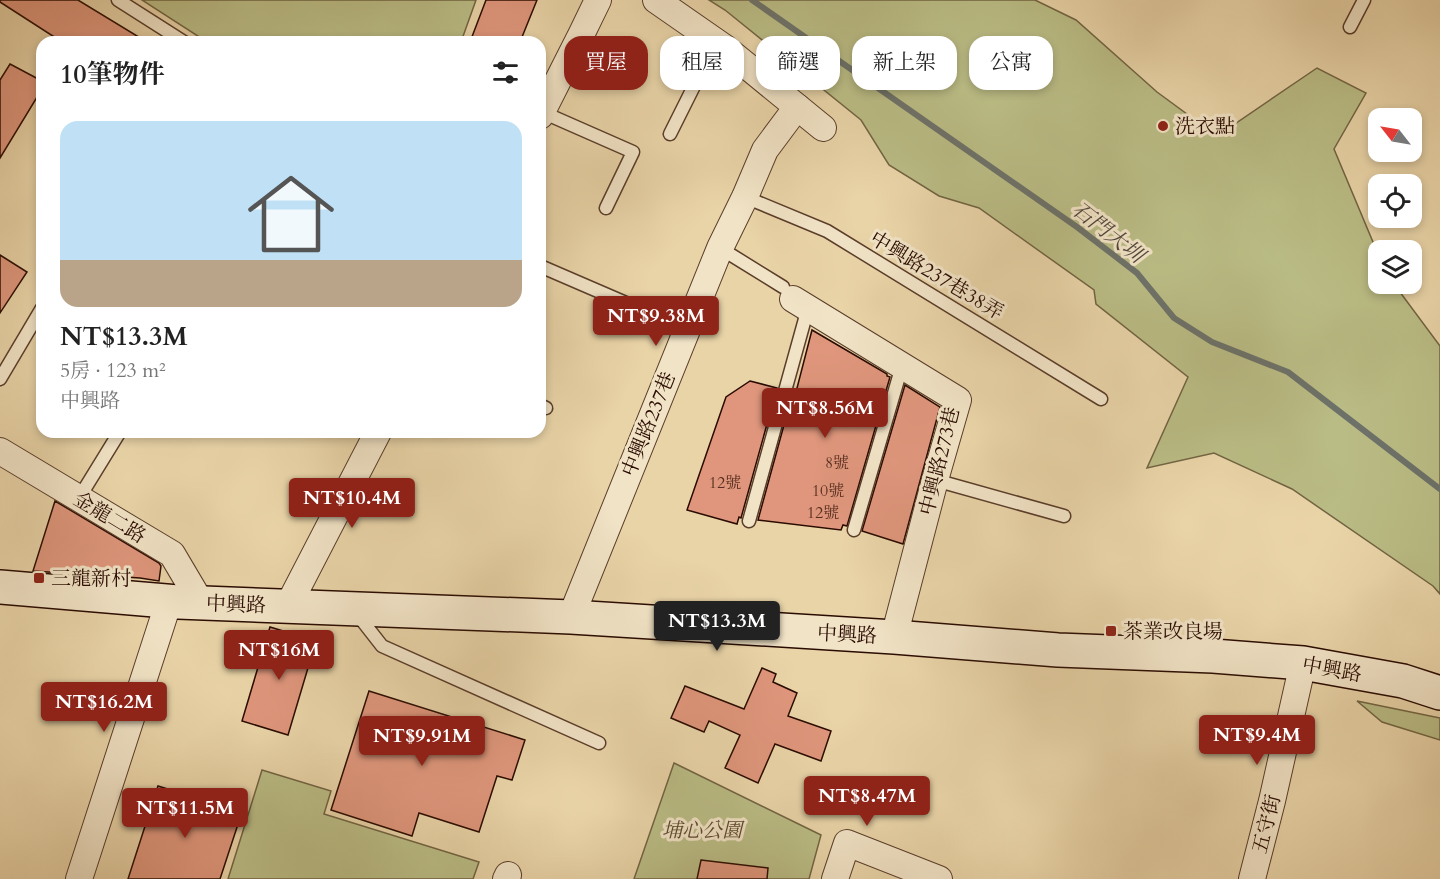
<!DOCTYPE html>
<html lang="zh-TW">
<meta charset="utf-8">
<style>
:root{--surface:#fff;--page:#f2f2f2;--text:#222;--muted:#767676;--line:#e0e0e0;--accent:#8f2418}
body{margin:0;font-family:Cardo,"Noto Serif TC",serif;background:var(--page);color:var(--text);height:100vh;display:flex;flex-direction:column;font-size:22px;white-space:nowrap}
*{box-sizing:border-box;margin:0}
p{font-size:20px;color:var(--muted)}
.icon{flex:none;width:33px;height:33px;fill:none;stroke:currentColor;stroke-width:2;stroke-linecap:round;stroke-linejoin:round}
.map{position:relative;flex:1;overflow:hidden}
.drawer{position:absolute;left:36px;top:36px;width:510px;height:402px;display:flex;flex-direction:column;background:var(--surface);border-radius:18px;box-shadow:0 3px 9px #0003}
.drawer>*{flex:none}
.banner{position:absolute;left:564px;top:36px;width:570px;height:54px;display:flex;gap:12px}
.needle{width:39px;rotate:301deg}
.tools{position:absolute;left:1368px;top:108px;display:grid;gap:12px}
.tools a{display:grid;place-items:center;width:54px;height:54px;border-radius:12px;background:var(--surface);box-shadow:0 3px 9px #0003;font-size:30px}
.price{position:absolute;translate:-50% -51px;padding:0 14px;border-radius:6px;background:var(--accent);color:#fff;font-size:20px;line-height:39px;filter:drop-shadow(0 2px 3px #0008)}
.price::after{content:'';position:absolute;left:50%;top:36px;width:18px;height:14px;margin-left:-9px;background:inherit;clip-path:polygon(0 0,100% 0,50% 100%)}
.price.selected{background:#222;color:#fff}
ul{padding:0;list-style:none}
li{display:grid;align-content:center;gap:12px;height:318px;padding:0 24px}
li+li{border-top:2px solid var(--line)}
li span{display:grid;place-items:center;height:186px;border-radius:18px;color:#555}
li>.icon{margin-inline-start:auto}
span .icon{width:108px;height:108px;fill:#fffc;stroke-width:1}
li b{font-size:26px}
h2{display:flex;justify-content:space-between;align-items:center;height:72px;padding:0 24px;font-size:26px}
.tag{padding:0 21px;border-radius:18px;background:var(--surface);box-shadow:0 3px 9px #0003;font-size:21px;line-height:54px}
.tag.selected{background:var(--accent);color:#fff}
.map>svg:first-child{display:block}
.green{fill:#babc85;stroke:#726442;stroke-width:1.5}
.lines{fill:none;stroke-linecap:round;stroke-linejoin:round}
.stream{stroke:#6d7269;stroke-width:6}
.building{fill:#df967c;stroke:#2a0b00;stroke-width:1.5}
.lane-casing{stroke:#5a3d2a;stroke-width:15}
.street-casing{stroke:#5a3d2a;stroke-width:28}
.secondary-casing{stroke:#2a0b00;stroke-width:36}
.lane{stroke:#f1e3c6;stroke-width:12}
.street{stroke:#f1e3c6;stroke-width:26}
.secondary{stroke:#f1e3c6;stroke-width:33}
.poi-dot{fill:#8f2418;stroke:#f1e3c6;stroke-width:2}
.labels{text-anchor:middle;stroke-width:6;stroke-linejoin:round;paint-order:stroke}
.number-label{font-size:16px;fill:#572e1f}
.poi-label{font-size:20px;fill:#2a0b00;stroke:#f1e3c6;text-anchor:start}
.street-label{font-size:20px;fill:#2a0b00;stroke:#f1e3c6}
.park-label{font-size:20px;font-style:italic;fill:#5c492f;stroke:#f1e3c6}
.water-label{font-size:21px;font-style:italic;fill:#51473d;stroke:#f1e3c6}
</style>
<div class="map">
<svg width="1440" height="879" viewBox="0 0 1440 879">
<rect width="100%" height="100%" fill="#e9d4a8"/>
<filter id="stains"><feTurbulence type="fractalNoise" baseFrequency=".00333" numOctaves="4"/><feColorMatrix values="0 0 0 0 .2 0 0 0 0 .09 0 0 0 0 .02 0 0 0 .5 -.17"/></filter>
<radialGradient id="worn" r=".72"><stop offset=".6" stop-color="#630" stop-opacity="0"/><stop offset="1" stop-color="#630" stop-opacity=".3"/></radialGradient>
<g class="green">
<path d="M142 0H476L461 42H207Z"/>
<path d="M709 0H1035L1076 20 1157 92 1217 136 1317 68 1366 93 1334 149 1378 254V284H1394L1440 346V594L1433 586 1292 489 1214 453 1147 468 1188 377 1096 304 1094 290 979 208 939 196 889 165 861 120 725 10Z"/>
<path d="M1357 701 1440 718V740L1382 722Z"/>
<path d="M674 763 821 835 809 879H634Z"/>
<path d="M262 770 331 791 324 814 479 862 473 879H228Z"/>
</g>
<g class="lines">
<path class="stream" d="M752 0 1077 227 1137 273 1174 318 1212 342 1288 372 1440 489"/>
</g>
<g class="building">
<path d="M0 0H78L147 42H62L0 2Z"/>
<path d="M486 0H537L520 42H470Z"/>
<path d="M10 64 42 81V89L0 158V80Z"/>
<path d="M0 255 27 272 0 313Z"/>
<path d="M812 330 887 374V376L890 377 847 526 843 525 841 530 758 520 793 392H796Z"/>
<path d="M750 381 777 388 741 518 739 517 737 524 687 510 726 397Z"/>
<path d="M905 385 940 407 903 544 862 531Z"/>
<path d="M55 501 159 563 161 566 159 581 140 578 33 571Z"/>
<path d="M270 627 316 641 288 735 242 721Z"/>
<path d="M762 668 776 674 773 682 797 693 788 716 831 731 821 761 775 744 758 783 725 768 740 735 709 721 704 732 671 718 685 686 744 709Z"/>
<path d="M369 691 525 740 512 780 497 776 479 832 419 813 412 836 331 810Z"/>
<path d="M158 786 242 812 220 879H128Z"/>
<path d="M701 860 768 868 767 879H697Z"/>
</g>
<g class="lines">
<defs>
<g id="lane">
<path d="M118 0 184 42"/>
<path d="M1350 27 1364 0"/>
<path d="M542 112 633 152 606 208"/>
<path d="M670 134 694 86 725 48"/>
<path d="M745 197 827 231 1101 399"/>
<path d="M720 248 783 287"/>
<path d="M540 266 686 329"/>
<path d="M0 379 42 308"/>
<path d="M540 405 546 408"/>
<path d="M935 480 1064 516"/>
<path d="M79 498 119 433"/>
<path d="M749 521 808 308"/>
<path d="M854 530 902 366"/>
<path d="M357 614 382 646 599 743"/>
</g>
<g id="street">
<path d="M656 0 725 48 823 128"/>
<path d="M540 116 582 33 598 0"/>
<path d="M793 299 958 400 935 480 894 637"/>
<path d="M0 451 172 554 201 603"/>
<path d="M288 606 378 432"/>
<path d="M571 617 720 248 745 197 765 150 797 107"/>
<path d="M79 879 169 601"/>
<path d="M506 879 508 875"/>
<path d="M835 879 847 843 939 879"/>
<path d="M1252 879 1272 801 1303 663"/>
</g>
<path id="secondary" d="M0 587 178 602 571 617 894 637 1058 650 1213 656 1303 663 1403 681 1440 693"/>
</defs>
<use href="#lane" class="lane-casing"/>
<use href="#street" class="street-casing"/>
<use href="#secondary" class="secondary-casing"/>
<use href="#lane" class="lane"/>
<use href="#street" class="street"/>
<use href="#secondary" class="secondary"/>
</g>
<g class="poi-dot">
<circle cx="1163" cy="126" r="6"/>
<rect x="33" y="572" width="12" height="12" rx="3"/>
<rect x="1105" y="625" width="12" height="12" rx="3"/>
</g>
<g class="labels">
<g class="number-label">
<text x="837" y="468">8號</text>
<text x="725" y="488">12號</text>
<text x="828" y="496">10號</text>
<text x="823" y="518">12號</text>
</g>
<g class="poi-label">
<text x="1175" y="133">洗衣點</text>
<text x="51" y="585">三龍新村</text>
<text x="1123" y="638">茶業改良場</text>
</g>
<g class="street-label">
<text transform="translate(937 275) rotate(31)" y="7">中興路237巷38弄</text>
<text transform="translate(648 424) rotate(-68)" y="7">中興路237巷</text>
<text transform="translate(939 461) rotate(-76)" y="7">中興路273巷</text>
<text transform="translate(110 517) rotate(31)" y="7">金龍二路</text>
<text transform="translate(236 604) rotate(2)" y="7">中興路</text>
<text transform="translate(847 634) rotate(3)" y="7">中興路</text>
<text transform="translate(1332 669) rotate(10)" y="7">中興路</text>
<text transform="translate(1266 824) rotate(-76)" y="7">五守街</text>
</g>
<g class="park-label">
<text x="702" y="837">埔心公園</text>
</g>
<g class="water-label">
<text transform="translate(1108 232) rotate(38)" y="7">石門大圳</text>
</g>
</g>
<rect width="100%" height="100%" filter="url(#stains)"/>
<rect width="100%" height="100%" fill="url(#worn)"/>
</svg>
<div class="tools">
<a><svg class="needle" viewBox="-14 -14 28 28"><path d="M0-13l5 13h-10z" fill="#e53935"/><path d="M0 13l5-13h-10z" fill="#767676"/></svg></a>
<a><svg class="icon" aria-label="locate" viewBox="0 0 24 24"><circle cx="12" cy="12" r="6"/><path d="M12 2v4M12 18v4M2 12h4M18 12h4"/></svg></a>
<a><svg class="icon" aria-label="layers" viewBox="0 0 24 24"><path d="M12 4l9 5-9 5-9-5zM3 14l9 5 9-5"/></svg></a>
</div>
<b class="price" style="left:656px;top:347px">NT$9.38M</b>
<b class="price" style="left:825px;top:439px">NT$8.56M</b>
<b class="price" style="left:352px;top:529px">NT$10.4M</b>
<b class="price selected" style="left:717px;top:652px">NT$13.3M</b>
<b class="price" style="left:279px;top:681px">NT$16M</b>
<b class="price" style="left:104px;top:733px">NT$16.2M</b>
<b class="price" style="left:1257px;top:766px">NT$9.4M</b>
<b class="price" style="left:422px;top:767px">NT$9.91M</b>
<b class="price" style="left:867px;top:827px">NT$8.47M</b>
<b class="price" style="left:185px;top:839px">NT$11.5M</b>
<div class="banner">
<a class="tag selected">買屋</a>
<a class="tag">租屋</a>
<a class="tag">篩選</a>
<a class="tag">新上架</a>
<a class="tag">公寓</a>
</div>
<section class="drawer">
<h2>10筆物件<svg class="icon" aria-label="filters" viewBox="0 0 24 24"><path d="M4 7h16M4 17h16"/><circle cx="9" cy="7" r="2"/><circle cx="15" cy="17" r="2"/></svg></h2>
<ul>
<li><span style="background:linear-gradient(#bfe0f5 75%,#b9a48a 0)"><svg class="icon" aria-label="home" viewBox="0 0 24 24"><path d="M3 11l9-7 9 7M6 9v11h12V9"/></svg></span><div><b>NT$13.3M</b><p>5房 · 123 m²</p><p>中興路</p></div></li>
</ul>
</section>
</div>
